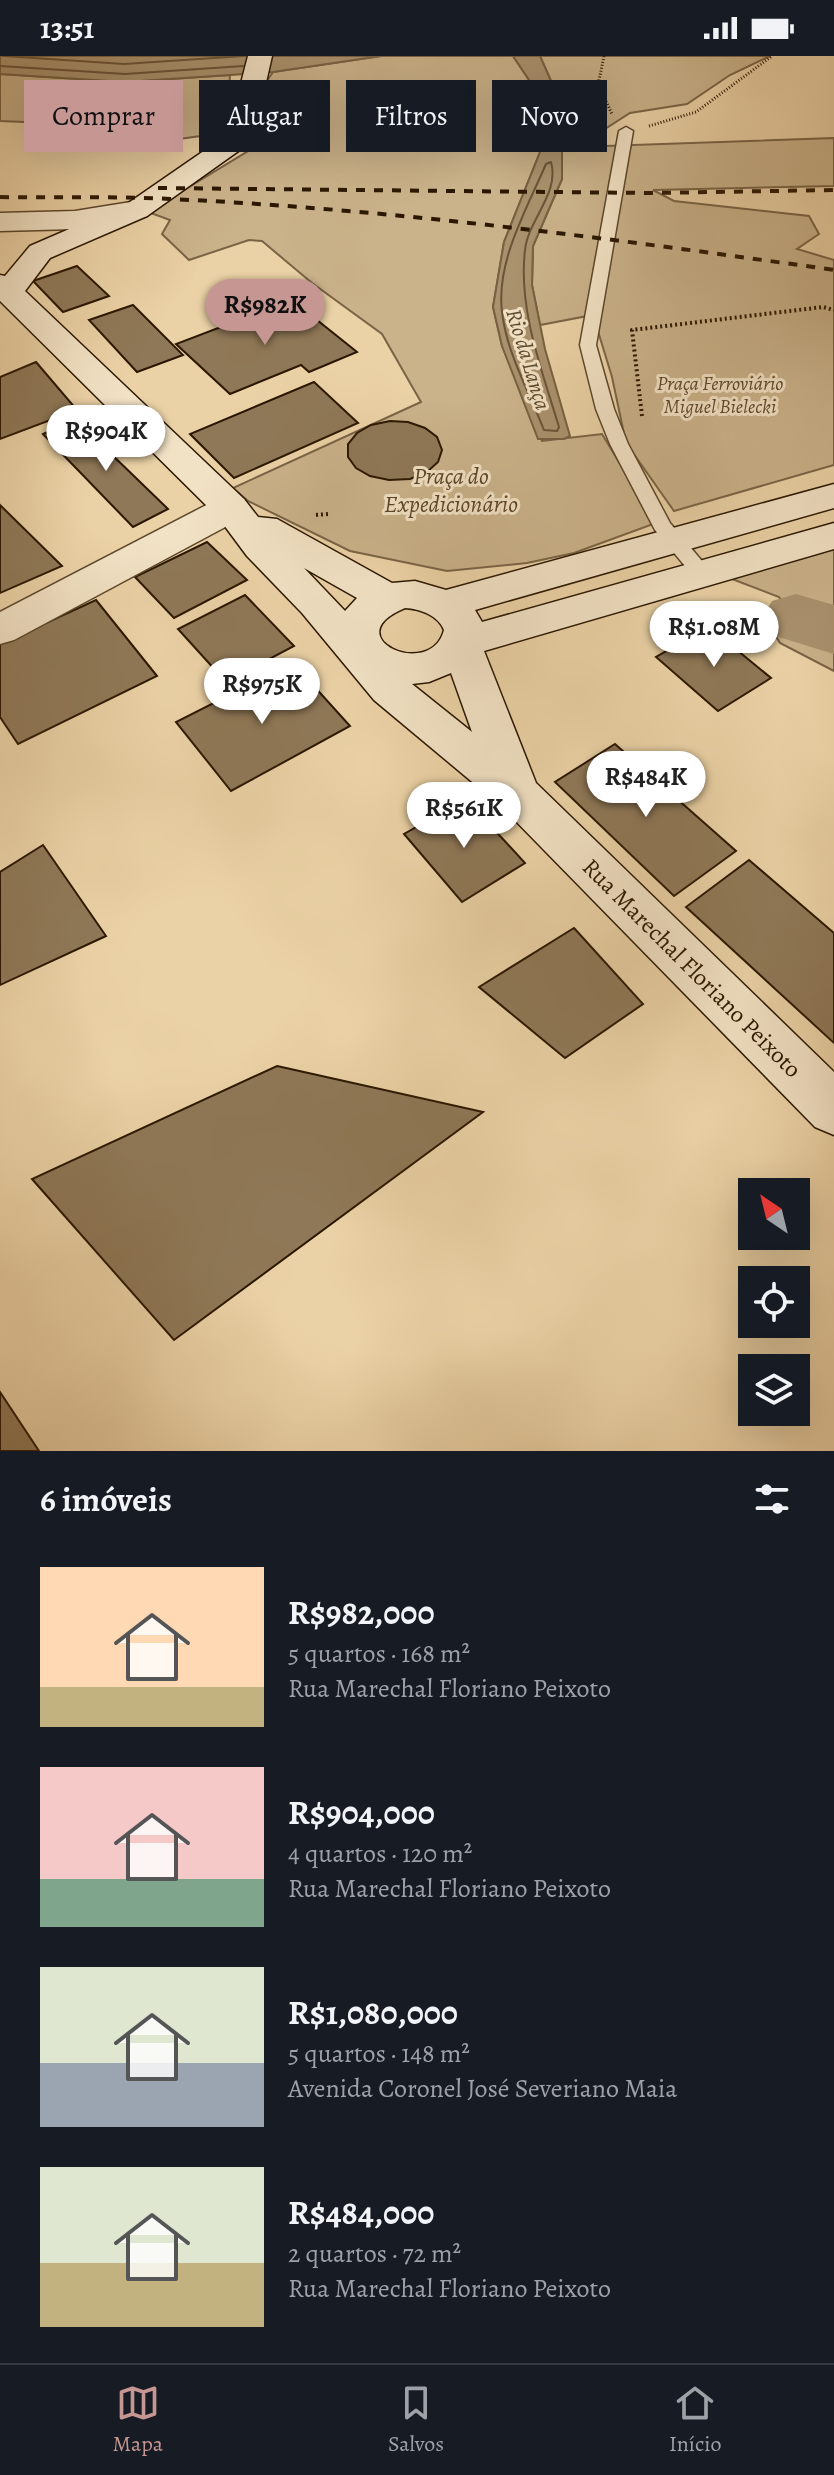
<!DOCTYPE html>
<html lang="pt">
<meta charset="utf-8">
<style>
:root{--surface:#171b24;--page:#20242c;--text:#f1f3f6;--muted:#9ea1a6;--line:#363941;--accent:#c59692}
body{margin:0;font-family:Alegreya,serif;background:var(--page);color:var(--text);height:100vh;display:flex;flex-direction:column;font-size:30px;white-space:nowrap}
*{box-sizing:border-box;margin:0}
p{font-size:26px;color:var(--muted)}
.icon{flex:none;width:44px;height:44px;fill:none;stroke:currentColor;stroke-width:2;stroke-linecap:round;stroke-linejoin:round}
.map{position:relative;height:1395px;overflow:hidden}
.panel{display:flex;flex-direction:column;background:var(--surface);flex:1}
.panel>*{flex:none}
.banner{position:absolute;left:24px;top:24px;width:786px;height:72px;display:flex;gap:16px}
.needle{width:52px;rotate:325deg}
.controls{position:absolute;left:738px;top:1122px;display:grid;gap:16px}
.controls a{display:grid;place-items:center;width:72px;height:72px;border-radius:0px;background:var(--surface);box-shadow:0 8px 32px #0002;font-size:40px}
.price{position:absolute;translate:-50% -68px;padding:0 18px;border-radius:28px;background:#fff;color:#222;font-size:26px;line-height:52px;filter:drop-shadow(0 2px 4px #0008)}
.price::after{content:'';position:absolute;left:50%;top:48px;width:24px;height:18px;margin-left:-12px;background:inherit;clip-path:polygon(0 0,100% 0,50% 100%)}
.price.active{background:var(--accent);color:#111}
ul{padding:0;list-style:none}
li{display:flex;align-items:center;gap:24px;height:200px;padding:0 40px}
li span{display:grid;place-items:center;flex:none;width:224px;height:160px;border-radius:0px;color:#555}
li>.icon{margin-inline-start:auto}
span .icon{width:96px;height:96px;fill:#fffc;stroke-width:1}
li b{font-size:34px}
h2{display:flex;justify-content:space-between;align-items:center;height:96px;padding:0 40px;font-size:34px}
.tag{padding:0 28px;border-radius:0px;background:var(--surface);box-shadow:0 8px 32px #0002;font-size:28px;line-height:72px}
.tag.active{background:var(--accent);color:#111}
.status{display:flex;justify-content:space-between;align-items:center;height:56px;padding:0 40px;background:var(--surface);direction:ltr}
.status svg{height:22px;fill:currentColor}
.dock{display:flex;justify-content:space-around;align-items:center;height:112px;border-top:2px solid var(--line);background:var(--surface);font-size:22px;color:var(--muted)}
.dock a{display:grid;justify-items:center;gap:4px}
.dock .active{color:var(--accent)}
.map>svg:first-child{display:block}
.green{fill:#cab28a;stroke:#7a6446;stroke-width:2}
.water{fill:#aa926e;stroke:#776142;stroke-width:2}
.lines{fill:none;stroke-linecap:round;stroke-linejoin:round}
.shore{stroke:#6a5438;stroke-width:2}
.river{fill:#aa926e;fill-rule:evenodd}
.building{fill:#8f7857;stroke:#2b1701;stroke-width:2}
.lane-casing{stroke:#5b462a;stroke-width:3}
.street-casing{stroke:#5b462a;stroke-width:3}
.secondary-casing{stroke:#2b1701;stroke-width:3}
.path-far1{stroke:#2b1701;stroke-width:3;stroke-dasharray:1 2;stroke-linecap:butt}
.path{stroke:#2b1701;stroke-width:4;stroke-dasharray:2 3;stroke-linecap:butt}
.lane{fill:#f2e2c5;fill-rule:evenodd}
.street{fill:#f2e2c5;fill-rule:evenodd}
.secondary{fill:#f2e2c5;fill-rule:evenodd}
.rail{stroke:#2b1701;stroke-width:4;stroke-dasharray:9 9;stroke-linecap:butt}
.labels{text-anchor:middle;stroke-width:6;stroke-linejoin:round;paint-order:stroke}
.far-park-label{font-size:20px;font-style:italic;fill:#5b462a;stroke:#f2e2c5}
.far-water-label{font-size:22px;font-style:italic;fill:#5e482d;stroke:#f2e2c5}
.park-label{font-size:24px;font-style:italic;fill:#5b462a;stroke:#f2e2c5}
.street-label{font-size:24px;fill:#2b1701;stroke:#f2e2c5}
</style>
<div class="status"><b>13:51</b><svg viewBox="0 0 49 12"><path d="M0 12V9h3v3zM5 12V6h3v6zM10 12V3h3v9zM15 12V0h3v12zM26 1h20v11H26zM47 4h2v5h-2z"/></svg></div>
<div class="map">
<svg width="834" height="1395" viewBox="0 0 834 1395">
<rect width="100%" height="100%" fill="#ebd2a6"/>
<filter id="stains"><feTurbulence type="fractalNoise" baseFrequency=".0025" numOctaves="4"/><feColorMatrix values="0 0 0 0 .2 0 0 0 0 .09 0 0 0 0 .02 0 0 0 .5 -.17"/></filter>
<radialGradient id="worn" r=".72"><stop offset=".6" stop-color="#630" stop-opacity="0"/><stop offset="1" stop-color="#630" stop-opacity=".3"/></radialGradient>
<g class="green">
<path d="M381 0H513L533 30 541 54 540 96 504 186 493 251 502 290 542 385 602 378 656 467 574 497 527 507 447 515 350 495 248 445 233 432 421 346 382 278 312 227 262 185 249 184 189 204 162 178 170 164 148 156 253 92 256 85 260 35 273 16Z"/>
<path d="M540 0H770L730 19 687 48 630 57 605 73V90L834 82V130L653 134 674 145 809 160 819 178 797 193 834 204V409L674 455 626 387 612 321 593 259 540 269 532 229 533 190 562 123V50Z"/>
<path d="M0 18 125 26 230 19 226 70 208 79 121 91 91 80 72 68 0 65Z"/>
<path d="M834 488V615L780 587 772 574 791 567 796 562 779 541 732 523Z"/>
</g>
<g class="water">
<path d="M0 0H381L273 16 125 26 0 18Z"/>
<path d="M513 0H540L562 50V123L533 190 532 229 545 293 570 380 564 383H538L502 290 493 251 504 186 540 96 541 54 533 30Z"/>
</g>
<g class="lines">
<g class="shore">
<path d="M4 0 124 8 244 0"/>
<path d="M0 10 125 18 243 10"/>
<path d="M551 106C560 137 528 164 525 194 518 254 542 314 559 371L557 375 544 374C530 338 509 301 503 263 493 210 526 155 546 108Z"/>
</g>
<path class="river" d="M796 538 834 549V598L772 579 762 562 772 545Z"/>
</g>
<g class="building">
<path d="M77 210 109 240 63 256 33 225Z"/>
<path d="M292 244 357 296 309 316 301 309 230 338 176 288Z"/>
<path d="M133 249 183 299 137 316 89 264Z"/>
<path d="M36 306 77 354 0 383V321Z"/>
<path d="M314 326 358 367 234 422 190 378Z"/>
<path d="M75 363 168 453 133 471 43 378Z"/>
<path d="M390 365 408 366 425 372 437 381 442 394 438 406 427 416 410 423 389 424 370 420 356 412 348 401V388L357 377 371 369Z"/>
<path d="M0 449 62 510 0 537Z"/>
<path d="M207 486 247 524 174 562 135 521Z"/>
<path d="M245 539 294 590 226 626 178 573Z"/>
<path d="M96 544 157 620 18 688 0 661V588Z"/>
<path d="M709 571 771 622 718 655 656 601Z"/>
<path d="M293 607 350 670 231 735 176 666Z"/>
<path d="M615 688 736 795 674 840 555 726Z"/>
<path d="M466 743 525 807 462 846 404 778Z"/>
<path d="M43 789 106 880 0 929V816Z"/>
<path d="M749 804 834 877V987L686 851Z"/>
<path d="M574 872 643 948 565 1002 479 931Z"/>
<path d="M277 1010 483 1056 174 1284 32 1123Z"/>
<path d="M0 1336 39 1395H0Z"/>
</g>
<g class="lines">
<defs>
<path id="lane" d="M626 71 633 75 596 289 614 353 628 388 670 467 712 517 702 524 695 522 655 474 610 388 596 353 580 289 619 75Z"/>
<g id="street">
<path d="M137 145 147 148 151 154 147 160 75 173 0 175V157L75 155Z"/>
<path d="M231 440 244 443 249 452 244 461 14 584 0 588V556L218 443Z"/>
</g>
<path id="secondary" d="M248 0H272L257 66 244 91 147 160 50 202 25 235 244 443 258 461 277 463 392 527 415 525 446 534 834 428V452L475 554 482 566 834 467V493L484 595 536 727 834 1016V1079L815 1071 501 750 374 644 302 557 247 500 218 461 0 245V219L5 220 30 190 127 148 224 81 231 66ZM304 512 357 542 345 555ZM405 552C420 553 438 559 444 574 431 625 334 581 405 552ZM451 617 472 676 412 628 429 626Z"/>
</defs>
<use href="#lane" class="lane-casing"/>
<use href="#street" class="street-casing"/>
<use href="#secondary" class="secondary-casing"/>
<g class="path-far1">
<path d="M604 0 598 29 612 58"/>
<path d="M649 70 696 56 772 0"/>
</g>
<g class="path">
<path d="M642 360 632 274 823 251 834 254"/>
<path d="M316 459 328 458"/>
</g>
<use href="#lane" class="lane"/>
<use href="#street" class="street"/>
<use href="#secondary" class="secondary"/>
<g class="rail">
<path d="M158 132 651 137 834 134"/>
<path d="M0 141C57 142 113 140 170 143 392 153 614 183 834 214"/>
</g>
</g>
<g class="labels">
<g class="far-park-label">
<text x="720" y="334">Praça Ferroviário<tspan x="720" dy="23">Miguel Bielecki</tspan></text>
</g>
<g class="far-water-label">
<text transform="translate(529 303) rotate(73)" y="8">Rio da Lança</text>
</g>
<g class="park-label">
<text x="451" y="428">Praça do<tspan x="451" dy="28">Expedicionário</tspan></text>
</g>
<g class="street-label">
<text transform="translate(692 912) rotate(45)" y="8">Rua Marechal Floriano Peixoto</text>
</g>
</g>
<rect width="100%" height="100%" filter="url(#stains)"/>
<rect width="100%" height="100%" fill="url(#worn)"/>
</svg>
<div class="controls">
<a><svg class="needle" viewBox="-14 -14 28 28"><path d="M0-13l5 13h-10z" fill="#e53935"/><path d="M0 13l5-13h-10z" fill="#9ea1a6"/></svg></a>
<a><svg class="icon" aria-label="locate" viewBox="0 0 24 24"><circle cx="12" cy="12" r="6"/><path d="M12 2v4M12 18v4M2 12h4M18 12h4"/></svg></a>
<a><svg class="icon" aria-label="layers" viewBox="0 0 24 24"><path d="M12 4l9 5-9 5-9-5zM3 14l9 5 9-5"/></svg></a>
</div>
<b class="price active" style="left:265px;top:291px">R$982K</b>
<b class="price" style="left:106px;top:417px">R$904K</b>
<b class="price" style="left:714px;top:613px">R$1.08M</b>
<b class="price" style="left:262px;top:670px">R$975K</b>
<b class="price" style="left:646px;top:763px">R$484K</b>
<b class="price" style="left:464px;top:794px">R$561K</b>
<div class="banner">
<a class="tag active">Comprar</a>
<a class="tag">Alugar</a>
<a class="tag">Filtros</a>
<a class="tag">Novo</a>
</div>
</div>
<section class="panel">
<h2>6 imóveis<svg class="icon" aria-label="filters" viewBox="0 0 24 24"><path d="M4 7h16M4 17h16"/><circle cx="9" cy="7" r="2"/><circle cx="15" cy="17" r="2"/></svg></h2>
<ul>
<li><span style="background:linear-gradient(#ffd9b3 75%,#c2b280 0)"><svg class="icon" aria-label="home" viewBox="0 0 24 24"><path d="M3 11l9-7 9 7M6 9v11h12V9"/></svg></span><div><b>R$982,000</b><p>5 quartos · 168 m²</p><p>Rua Marechal Floriano Peixoto</p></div></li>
<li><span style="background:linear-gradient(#f6c9c9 70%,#7fa58c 0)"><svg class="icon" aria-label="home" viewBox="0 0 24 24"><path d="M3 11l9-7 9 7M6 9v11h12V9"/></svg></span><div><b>R$904,000</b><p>4 quartos · 120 m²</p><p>Rua Marechal Floriano Peixoto</p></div></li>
<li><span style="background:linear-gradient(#dfe7d0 60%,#9aa5b1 0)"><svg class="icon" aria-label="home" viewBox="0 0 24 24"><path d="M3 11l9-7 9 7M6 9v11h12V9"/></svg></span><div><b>R$1,080,000</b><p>5 quartos · 148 m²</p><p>Avenida Coronel José Severiano Maia</p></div></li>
<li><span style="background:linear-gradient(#dfe7d0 60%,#c2b280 0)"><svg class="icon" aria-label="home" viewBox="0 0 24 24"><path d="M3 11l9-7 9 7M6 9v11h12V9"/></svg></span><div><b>R$484,000</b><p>2 quartos · 72 m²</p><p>Rua Marechal Floriano Peixoto</p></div></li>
</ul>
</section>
<nav class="dock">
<a class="active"><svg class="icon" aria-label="map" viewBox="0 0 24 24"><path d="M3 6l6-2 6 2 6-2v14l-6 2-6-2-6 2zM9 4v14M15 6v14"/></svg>Mapa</a>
<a><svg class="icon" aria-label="saved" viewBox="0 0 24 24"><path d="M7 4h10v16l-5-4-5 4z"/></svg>Salvos</a>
<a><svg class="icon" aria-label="home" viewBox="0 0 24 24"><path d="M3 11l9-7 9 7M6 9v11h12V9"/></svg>Início</a>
</nav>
